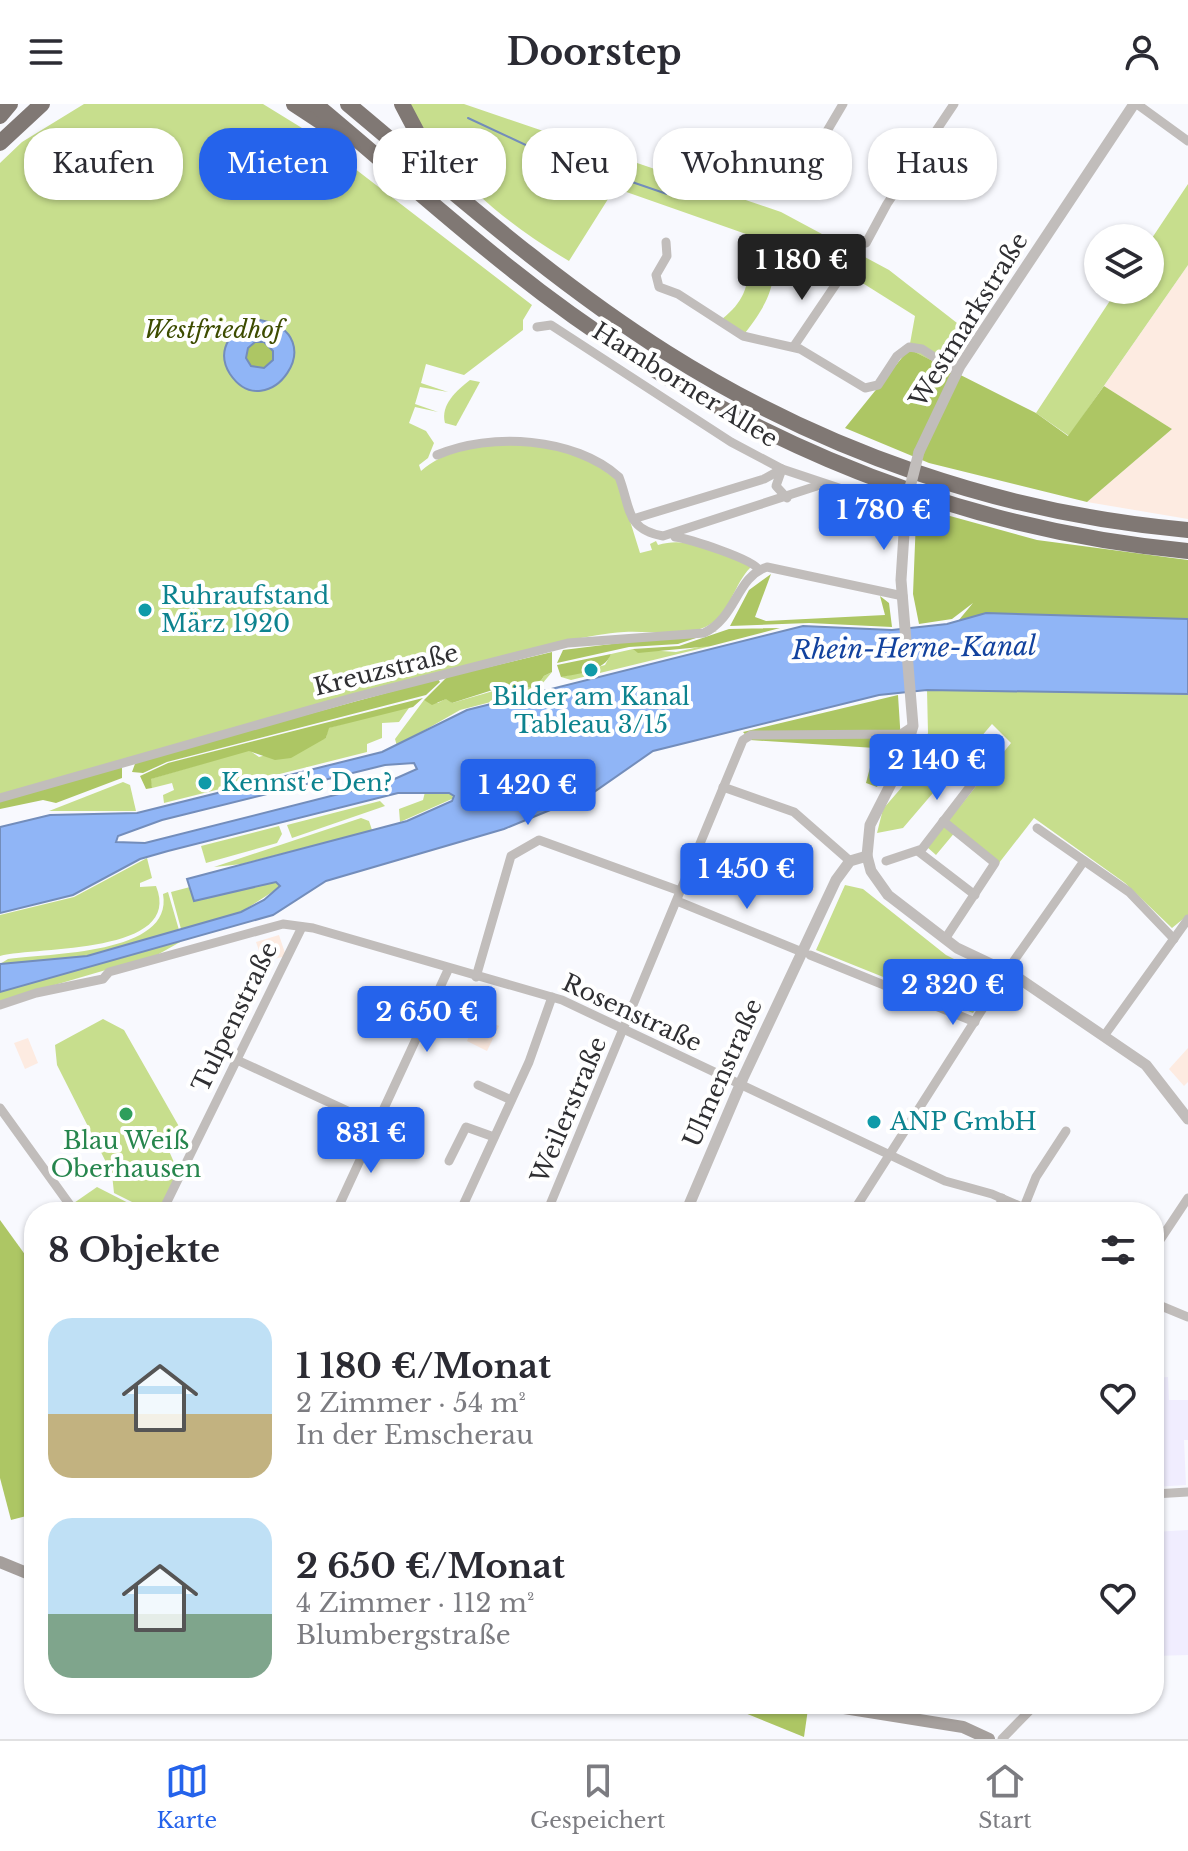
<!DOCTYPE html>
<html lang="de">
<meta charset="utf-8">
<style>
:root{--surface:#fff;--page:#f2f2f3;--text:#2b2b33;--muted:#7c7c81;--line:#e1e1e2;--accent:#2563eb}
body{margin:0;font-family:"Libre Baskerville",serif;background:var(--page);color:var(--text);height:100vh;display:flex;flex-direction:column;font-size:30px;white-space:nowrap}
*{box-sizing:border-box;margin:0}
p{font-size:26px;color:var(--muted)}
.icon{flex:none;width:44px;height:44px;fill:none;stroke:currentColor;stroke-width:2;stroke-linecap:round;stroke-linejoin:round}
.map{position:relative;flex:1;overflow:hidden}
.details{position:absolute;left:24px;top:1098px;width:1140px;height:512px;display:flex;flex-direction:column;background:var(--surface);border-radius:32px;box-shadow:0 2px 6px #0004}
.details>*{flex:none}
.guide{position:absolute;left:24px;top:24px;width:1140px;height:72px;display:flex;gap:16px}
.tools{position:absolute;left:1084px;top:120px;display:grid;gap:16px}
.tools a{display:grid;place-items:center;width:80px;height:80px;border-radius:50%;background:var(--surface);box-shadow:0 2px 6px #0004;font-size:40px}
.price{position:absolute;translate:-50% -68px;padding:0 18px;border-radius:8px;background:var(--accent);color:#fff;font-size:26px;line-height:52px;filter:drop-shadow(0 2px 4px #0008)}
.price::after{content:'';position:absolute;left:50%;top:48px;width:24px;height:18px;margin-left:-12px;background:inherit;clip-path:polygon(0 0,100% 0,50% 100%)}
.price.current{background:#222;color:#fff}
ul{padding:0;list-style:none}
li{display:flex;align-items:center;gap:24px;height:200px;padding:0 24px}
li span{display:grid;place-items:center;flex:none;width:224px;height:160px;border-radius:24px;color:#555}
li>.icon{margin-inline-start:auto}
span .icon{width:96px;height:96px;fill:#fffc;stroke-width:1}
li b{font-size:34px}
h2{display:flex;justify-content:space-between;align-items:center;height:96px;padding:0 24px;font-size:34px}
.chip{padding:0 28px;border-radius:32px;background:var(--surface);box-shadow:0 2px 6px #0004;font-size:28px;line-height:72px}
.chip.current{background:var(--accent);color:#fff}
header{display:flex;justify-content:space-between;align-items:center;height:104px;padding:0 24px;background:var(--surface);font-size:36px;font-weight:700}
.tab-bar{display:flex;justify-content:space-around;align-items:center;height:112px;border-top:2px solid var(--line);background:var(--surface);font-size:22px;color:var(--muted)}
.tab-bar a{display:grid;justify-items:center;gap:4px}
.tab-bar .current{color:var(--accent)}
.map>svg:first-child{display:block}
.industrial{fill:#fdebe1}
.education{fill:#f0edfe}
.green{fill:#c7de8d}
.forest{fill:#adc664}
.water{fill:#90b5f6;stroke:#738dbb;stroke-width:2;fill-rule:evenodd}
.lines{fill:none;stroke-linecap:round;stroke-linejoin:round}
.stream{stroke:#738dbb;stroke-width:2}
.minor{stroke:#c1bdbb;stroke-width:9}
.tertiary{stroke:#c1bdbb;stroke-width:11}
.secondary{stroke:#a59f9c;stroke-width:12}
.motorway{stroke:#807874;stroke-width:16}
.tertiary-bridge{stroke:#c1bdbb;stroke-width:11}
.culture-dot{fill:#0f9aa8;stroke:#fff;stroke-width:3}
.leisure-dot{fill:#2e9e5b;stroke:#fff;stroke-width:3}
.labels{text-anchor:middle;stroke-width:8;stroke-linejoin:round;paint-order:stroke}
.street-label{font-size:24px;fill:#2f2f32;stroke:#fff}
.park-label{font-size:24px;font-style:italic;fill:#3d4c00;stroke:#fff}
.culture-label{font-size:24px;fill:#0d838f;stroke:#fff;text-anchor:start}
.leisure-label{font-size:24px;fill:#27864d;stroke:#fff}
.water-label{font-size:26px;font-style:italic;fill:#12429e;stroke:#fff}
</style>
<header><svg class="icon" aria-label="menu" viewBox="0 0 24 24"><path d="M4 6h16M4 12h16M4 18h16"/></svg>Doorstep<svg class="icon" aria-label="person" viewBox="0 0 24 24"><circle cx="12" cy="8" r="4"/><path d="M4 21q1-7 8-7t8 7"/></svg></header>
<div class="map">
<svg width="1188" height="1635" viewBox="0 0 1188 1635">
<rect width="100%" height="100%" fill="#f8f9fe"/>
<g class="industrial">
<path d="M1188 161V415L1087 398 1172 325 1104 282Z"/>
<path d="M279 831 286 852 263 858 256 838Z"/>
<path d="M375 885 396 895 385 919 364 910Z"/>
<path d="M478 913 499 922 487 947 467 937Z"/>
<path d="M28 934 38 959 25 965 14 939Z"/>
<path d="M1188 944V978L1184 982 1169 965Z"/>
<path d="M882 1600H985L974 1607Z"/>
</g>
<g class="education">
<path d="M1168 1273 1169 1296H1188V1336H1184L1186 1381 1154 1383V1274Z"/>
<path d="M1188 1426V1551L1154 1552V1428Z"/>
</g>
<g class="green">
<path d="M84 0H263L302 24 532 201 523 216V226L464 271 426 260 421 279 448 288 420 283 415 300 438 308 415 303 409 319 426 327 434 339 428 354 419 361 421 367C457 335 524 336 569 347 585 352 602 366 617 375L640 449 652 446 650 440 656 437 658 441C692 431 720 452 753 461 736 476 732 502 715 517 692 536 652 526 624 528 606 529 587 533 569 536L0 690V59L22 38Z"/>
<path d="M410 0H464L781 108 889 166 966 226 944 263 909 245 915 212 837 163 780 140C771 183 774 192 745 229L722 215C754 190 749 167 746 130L615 84 569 157C506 120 441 67 410 0Z"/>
<path d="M1188 80V161L1069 332 1036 309 1117 186H1150V137Z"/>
<path d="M470 276 480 278 456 322 445 319C440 301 457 286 470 276Z"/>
<path d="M708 541 711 542 571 576 561 573 605 561 611 550 633 545 676 548Z"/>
<path d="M552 568 537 586 460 606 397 642 395 635 424 596 438 599 447 594 452 599 507 583 516 587 538 581 544 572Z"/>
<path d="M927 586 1188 590V811L1172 824 1125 779 1034 714 999 759 956 727 936 751 927 743 1011 639 992 620 903 724 877 729 883 705 902 683 921 650 928 629Z"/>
<path d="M411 601 399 618 382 619V634L367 640V648L164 699 163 691 174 686 172 679 152 684 150 675 249 646 259 653 326 634 328 624Z"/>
<path d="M123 678 130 681 136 707H49Z"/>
<path d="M425 688 450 689 454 694 400 718 399 705 423 696Z"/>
<path d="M380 697 385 702 292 734 287 721Z"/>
<path d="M361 714 369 717 372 726 242 760 214 763Z"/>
<path d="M279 722 282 730 277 739 206 759 201 742Z"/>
<path d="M147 754 152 774 140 779V783L156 782C184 851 38 842 0 852V811L74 793Z"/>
<path d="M276 778 280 783 241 808 181 825 171 788 190 783 195 797Z"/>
<path d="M845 781 863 785 946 851 994 875 973 909 816 846Z"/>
<path d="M168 788 179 826 87 852 0 860 8 855C48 849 174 851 163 790Z"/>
<path d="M182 837 157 851 0 897V888Z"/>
<path d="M103 915 124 926 181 1026 169 1047 180 1072 162 1108H152L114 1089 112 1070 57 961 55 941Z"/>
<path d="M97 1083 146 1108H76L71 1101Z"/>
</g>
<g class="forest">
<circle cx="260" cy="251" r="14"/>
<path d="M909 245 1036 309 1068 332 1104 282 1172 325 1087 398 929 359 845 324Z"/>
<path d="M921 404 1037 436 1188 456V515L986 509 958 517 973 499 952 515 919 520 913 490 916 415Z"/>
<path d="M771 470 755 513 766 517 885 511 880 492 889 499 892 523 809 519 730 522 749 486Z"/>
<path d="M780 524 711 542 638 549 633 545 679 542 729 525Z"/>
<path d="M717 527 678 540 629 543 557 559 563 546Z"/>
<path d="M552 548V568L544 572 536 584 521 583 516 587 502 583 452 599 446 595 432 601 424 596 447 573Z"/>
<path d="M611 550C605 567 578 570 561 573L557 561Z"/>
<path d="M438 575 440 578 426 591 167 658 143 669 132 668 136 657Z"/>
<path d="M898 591 901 638 877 683 866 679 875 644 750 636 743 628Z"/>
<path d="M423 594 413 603 329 624 326 634 291 654 275 656 249 647 151 675 152 684 146 685 140 672 168 659Z"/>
<path d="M122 662V674L56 699 43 696 0 705V697Z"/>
<path d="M0 1116 34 1163V1410L11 1416 0 1374Z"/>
<path d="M723 1600H789L808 1605 804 1633Z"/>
</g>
<g class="water">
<path d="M260 216C336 230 267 325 230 270 214 245 234 220 260 216ZM255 238H264L273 247V256L264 264 251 262 246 254 248 244Z"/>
<path d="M986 509 1188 515V590L927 586 879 591 653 647 594 688 504 725 326 777 273 811 0 888V860L87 852 241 808 264 796 280 782 276 778 194 797 187 775 407 717 452 697 454 692 449 689H398L168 747 140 755 73 791 0 809V723L50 711 137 709 382 648 467 606 803 522 892 526 947 520ZM414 659 417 665 390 677 145 739 116 738 118 732 162 716 385 661Z"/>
</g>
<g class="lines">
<path class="stream" d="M468 14 530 43 667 90"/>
<g class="minor">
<path d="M1137 0 1188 37"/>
<path d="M808 52 817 44 843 0"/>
<path d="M666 138 667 152 656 171 659 183 678 190 743 232 800 245 865 284 878 281 897 252 909 243 922 245 957 268"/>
<path d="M866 139 887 100 954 0"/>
<path d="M537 223 551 221 731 338 782 365 905 406"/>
<path d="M794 242 838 177"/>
<path d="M437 351C490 328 575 333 619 373 631 404 625 425 663 432L823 380"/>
<path d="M782 365 776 382 787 394"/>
<path d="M633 415 764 375 782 365"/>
<path d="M675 433C690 435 753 455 759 466"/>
<path d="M723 683 794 708 850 757"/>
<path d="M0 694 355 593 568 539 704 529C737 513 736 473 767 463L903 492"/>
<path d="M943 717 995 759 945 835"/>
<path d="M1037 724 1129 788 1174 835"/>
<path d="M919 748 975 791"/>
<path d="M886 757 922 745 995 650"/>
<path d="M677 797 802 848"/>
<path d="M810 851 975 918"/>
<path d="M476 873 511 752 539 736 680 787"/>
<path d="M0 901 36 889 103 875 109 868 283 820 313 824 562 896 945 1077 992 1090 1033 1108"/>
<path d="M1104 932 1188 815"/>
<path d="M237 956 376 1020"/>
<path d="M478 981 511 996"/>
<path d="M0 1004 75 1108"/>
<path d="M449 1057 466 1023 494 1033"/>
<path d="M1024 1103 1036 1073 1066 1027"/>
<path d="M162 1108 302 823"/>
<path d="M336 1108 448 866"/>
<path d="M460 1108 529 958 552 893"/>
<path d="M547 1108 743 636 751 631 901 630 913 622"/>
<path d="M853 1108 1006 868 1084 757"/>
<path d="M998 1108 1002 1094"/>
<path d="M1154 1145 1188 1094"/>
<path d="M1154 1199 1188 1213"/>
<path d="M1154 1390 1188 1388"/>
<path d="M1002 1635 1036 1600"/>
</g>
<g class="tertiary">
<path d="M919 348 960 262 1134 0"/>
<path d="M906 399 901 476 913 622 903 656 870 721 867 752 871 767 888 791 957 844 1014 871 1146 961 1188 1015"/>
<path d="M686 1108 743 974 836 776 850 757 867 752"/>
</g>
<g class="secondary">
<path d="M0 1458 34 1472"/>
<path d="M819 1600 963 1623 989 1635"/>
</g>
<g class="motorway">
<path d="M294 0 326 21"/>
<path d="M315 0C380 54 443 111 510 164 705 320 938 424 1188 447"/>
<path d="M348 0C451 86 553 177 667 249 824 348 1003 410 1188 426"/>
<path d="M402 0 431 55 443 70"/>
<path d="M0 12 10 0"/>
<path d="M0 39 42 0"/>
</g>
<path class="tertiary-bridge" d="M906 399 919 348"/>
</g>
<g class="culture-dot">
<circle cx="145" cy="506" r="8"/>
<circle cx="591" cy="566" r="8"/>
<circle cx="205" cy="679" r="8"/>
<circle cx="874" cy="1018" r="8"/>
</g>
<circle class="leisure-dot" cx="126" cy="1010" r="8"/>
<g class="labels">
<g class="street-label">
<text transform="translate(969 216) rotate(-58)" y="8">Westmarkstraße</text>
<text transform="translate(685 281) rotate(32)" y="8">Hamborner Allee</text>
<text transform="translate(386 566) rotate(-14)" y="8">Kreuzstraße</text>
<text transform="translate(632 909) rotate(25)" y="8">Rosenstraße</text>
<text transform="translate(235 913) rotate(-64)" y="8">Tulpenstraße</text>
<text transform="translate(723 969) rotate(-66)" y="8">Ulmenstraße</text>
<text transform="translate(569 1006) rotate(-67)" y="8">Weilerstraße</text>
</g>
<g class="park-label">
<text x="213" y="234">Westfriedhof</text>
</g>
<g class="culture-label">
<text x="161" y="500">Ruhraufstand<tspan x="161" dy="28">März 1920</tspan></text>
<text x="591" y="601" text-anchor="middle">Bilder am Kanal<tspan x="591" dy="28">Tableau 3/15</tspan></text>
<text x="221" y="687">Kennst'e Den?</text>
<text x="890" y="1026">ANP GmbH</text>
</g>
<g class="leisure-label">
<text x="126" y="1045">Blau Weiß<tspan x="126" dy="28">Oberhausen</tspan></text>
</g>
<g class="water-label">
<text transform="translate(914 544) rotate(-1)" y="9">Rhein-Herne-Kanal</text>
</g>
</g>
</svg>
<div class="tools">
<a><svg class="icon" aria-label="layers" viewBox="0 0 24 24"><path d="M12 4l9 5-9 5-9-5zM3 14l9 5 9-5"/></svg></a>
</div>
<b class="price current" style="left:802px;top:198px">1 180 €</b>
<b class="price" style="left:884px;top:448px">1 780 €</b>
<b class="price" style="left:937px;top:698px">2 140 €</b>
<b class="price" style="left:528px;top:723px">1 420 €</b>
<b class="price" style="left:747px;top:807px">1 450 €</b>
<b class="price" style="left:953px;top:923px">2 320 €</b>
<b class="price" style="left:427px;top:950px">2 650 €</b>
<b class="price" style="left:371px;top:1071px">831 €</b>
<div class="guide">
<a class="chip">Kaufen</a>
<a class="chip current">Mieten</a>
<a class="chip">Filter</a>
<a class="chip">Neu</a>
<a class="chip">Wohnung</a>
<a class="chip">Haus</a>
</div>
<section class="details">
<h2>8 Objekte<svg class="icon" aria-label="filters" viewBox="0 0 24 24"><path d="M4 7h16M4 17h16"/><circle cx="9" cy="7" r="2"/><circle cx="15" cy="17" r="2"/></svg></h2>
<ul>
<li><span style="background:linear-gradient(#bfe0f5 60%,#c2b280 0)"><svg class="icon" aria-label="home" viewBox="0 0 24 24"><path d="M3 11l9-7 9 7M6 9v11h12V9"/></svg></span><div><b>1 180 €/Monat</b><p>2 Zimmer · 54 m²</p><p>In der Emscherau</p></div><svg class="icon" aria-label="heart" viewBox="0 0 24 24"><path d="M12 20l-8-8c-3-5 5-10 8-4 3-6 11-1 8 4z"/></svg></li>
<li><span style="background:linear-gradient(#bfe0f5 60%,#7fa58c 0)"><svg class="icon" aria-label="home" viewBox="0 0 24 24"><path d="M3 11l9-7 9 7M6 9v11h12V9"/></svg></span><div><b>2 650 €/Monat</b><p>4 Zimmer · 112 m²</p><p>Blumbergstraße</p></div><svg class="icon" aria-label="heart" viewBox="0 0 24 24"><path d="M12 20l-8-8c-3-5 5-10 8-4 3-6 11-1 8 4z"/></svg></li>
</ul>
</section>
</div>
<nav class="tab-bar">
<a class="current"><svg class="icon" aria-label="map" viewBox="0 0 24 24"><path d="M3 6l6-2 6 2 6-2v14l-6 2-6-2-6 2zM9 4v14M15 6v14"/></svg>Karte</a>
<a><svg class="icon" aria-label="saved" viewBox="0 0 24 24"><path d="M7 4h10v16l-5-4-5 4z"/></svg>Gespeichert</a>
<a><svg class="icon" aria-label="home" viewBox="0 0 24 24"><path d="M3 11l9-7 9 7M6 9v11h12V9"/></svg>Start</a>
</nav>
